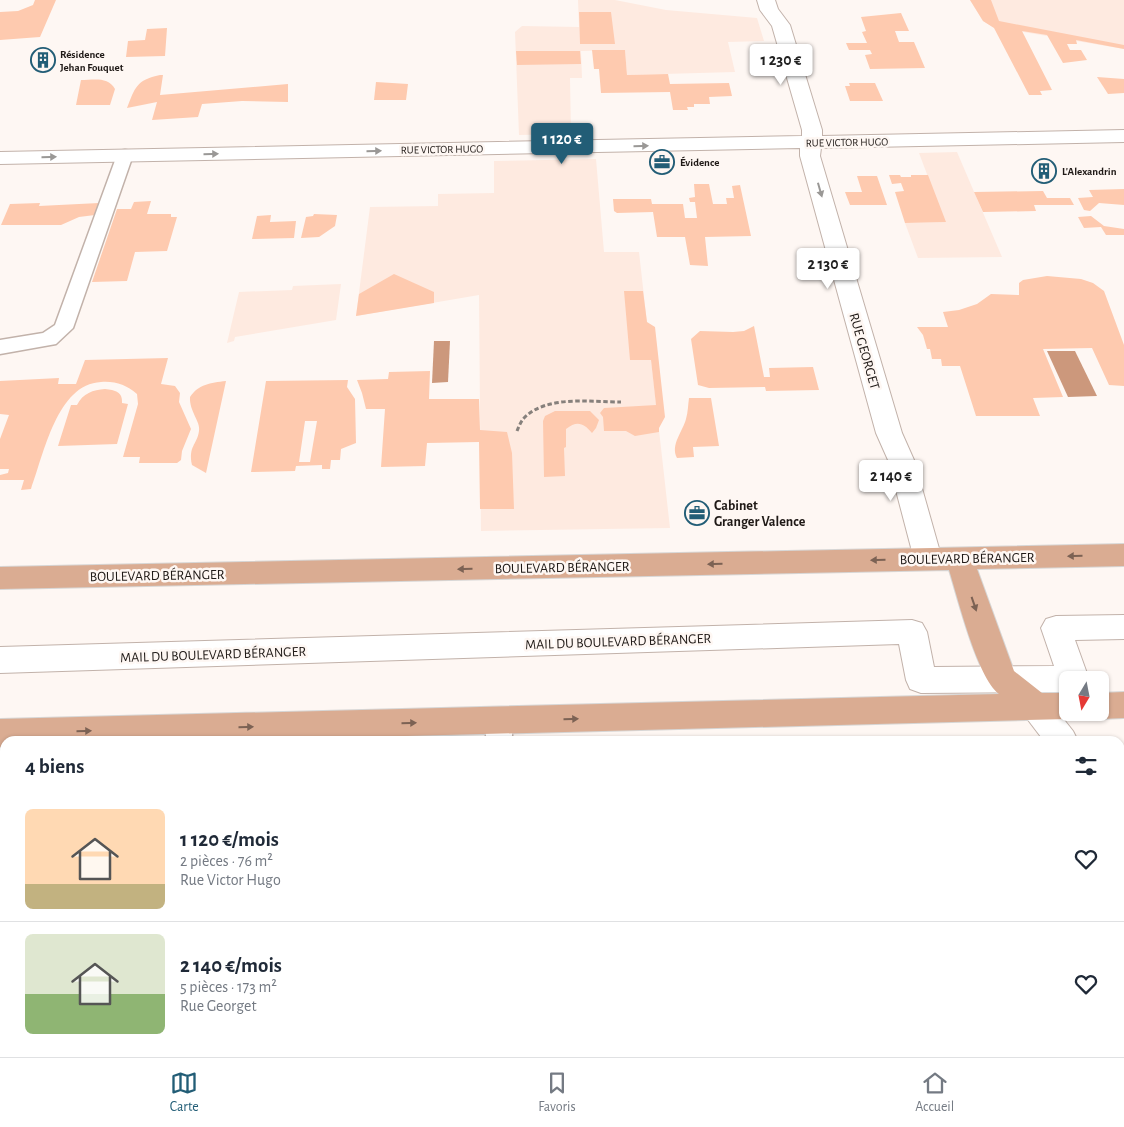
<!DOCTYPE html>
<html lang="fr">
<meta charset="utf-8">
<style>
:root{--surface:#fff;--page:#f2f2f3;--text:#1f2937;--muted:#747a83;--line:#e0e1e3;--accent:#225d76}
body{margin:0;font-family:"Alegreya Sans",sans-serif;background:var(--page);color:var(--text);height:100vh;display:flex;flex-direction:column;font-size:19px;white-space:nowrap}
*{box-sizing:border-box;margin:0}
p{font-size:16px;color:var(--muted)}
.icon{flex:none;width:28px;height:28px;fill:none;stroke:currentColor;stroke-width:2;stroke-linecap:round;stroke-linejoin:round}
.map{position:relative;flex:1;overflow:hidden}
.sheet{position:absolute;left:0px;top:736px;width:1125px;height:321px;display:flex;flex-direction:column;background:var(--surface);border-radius:15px 15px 0 0;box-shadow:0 1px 4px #0004}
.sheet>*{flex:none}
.needle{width:32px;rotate:190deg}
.tools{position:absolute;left:1059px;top:671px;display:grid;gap:10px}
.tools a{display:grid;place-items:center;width:50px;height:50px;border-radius:8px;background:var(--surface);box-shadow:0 1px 4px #0004;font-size:25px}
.price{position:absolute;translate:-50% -42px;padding:0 11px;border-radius:5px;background:#fff;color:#222;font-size:16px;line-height:32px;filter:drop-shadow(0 1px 2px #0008)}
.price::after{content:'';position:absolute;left:50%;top:30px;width:15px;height:11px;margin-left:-8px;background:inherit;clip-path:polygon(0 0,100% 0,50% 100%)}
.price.active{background:var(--accent);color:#fff}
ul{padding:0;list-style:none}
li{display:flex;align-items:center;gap:15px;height:125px;padding:0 25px}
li+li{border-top:1px solid var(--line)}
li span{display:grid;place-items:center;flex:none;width:140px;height:100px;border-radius:8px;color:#555}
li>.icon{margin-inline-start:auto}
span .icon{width:60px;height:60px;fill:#fffc;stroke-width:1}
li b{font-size:21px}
h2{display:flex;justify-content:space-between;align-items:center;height:60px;padding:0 25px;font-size:21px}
.dock{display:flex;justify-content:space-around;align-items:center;height:70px;border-top:1px solid var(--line);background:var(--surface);font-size:14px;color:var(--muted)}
.dock a{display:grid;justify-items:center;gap:2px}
.dock .active{color:var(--accent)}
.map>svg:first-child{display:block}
.built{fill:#feeae0}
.green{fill:#fecaaf;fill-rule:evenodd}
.water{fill:#cc987c}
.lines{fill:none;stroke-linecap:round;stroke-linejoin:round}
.service-casing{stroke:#c2b2aa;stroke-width:3}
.pedestrian-casing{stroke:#c2b2aa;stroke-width:2}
.minor-casing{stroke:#c2b2aa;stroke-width:2}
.primary-casing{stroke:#d7d6d5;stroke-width:2}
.path-far1{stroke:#86807c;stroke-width:3;stroke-dasharray:4.5 2.5;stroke-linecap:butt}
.path{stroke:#86807c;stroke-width:4;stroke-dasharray:6 3;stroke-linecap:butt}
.service{fill:#fff;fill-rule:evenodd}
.pedestrian{fill:#fff;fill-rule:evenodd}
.minor{fill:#fff;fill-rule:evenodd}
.primary{fill:#daac92;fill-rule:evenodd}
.oneway{fill:#9a9896}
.oneway2{fill:#7c6254}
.labels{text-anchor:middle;stroke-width:5;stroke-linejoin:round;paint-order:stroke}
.far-poi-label{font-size:11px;font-weight:bold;fill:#1f1916;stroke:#fef7f3;text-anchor:start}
.far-street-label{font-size:11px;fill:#1f1916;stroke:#fef7f3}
.street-label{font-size:14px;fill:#1f1916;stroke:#fef7f3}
.poi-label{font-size:14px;font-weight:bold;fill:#1f1916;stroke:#fef7f3;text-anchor:start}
</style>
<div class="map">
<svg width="1124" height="1057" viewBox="0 0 1124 1057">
<rect width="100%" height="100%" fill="#fef7f3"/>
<g class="built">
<path d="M578 0H615L666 10 757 18 764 41 728 42 735 72 627 75 625 50 581 51 582 78H570L571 134 519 135 515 32 522 26 579 27Z"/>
<path d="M970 0H1124V49L993 27 983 21Z"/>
<path d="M957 152 1002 257 918 258 905 223 945 222 919 153Z"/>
<path d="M596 159 604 252H639L670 528 481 531 479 295 356 316 370 207 438 206V194L494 193V161Z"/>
<path d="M341 284 336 320 235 337 234 341 227 343 239 292 292 290 293 286Z"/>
<path d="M0 775H5V1052H529V1057H0Z"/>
</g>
<g class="green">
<path d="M35 0H56L40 37 0 40V12L18 11 33 5Z"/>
<path d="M970 0H991L999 21 1124 45V49L1076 40 1077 44H1067L1070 50H1081L1087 60 1063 63 1047 35 1022 31 1052 90 1040 91 1042 95H1029L994 28 983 21Z"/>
<path d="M579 12H611L615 44H580Z"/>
<path d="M901 13 909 31H895L899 42H914L925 68 870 69 865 55 872 54 870 50H849L846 43H867L862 32 866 31 861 17Z"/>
<path d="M167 28 165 56 126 57 128 41 145 40 147 29Z"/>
<path d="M592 50H625L627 75 668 74 670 84 729 83 732 96 709 97 710 104H694V107H687L688 110H673L670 92 601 93 599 69H594Z"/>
<path d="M516 51H580L581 64 517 65Z"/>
<path d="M160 75H163L160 95 288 84V102L242 101 202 104 198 117 152 120 157 102 127 108C135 88 136 80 160 75Z"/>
<path d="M1097 77 1124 79V93L1108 94Z"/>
<path d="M81 80C93 80 108 76 115 89L110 105H76Z"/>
<path d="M376 82 408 84 406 100H374Z"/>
<path d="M849 83H875L883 101H850L845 86H850Z"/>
<path d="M889 175H900L901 177H911V175H928L946 222 905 223 895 192 904 191 901 183 892 184Z"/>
<path d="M857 176H877L887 205H850L845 192H862Z"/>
<path d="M694 184H709L713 204H727L726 198H734L732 186 740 185 751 236 705 237 708 266 690 265 685 237H657L653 212 617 213 614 211 613 199H651L652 204H683L685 218H697L695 202H690L689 198 695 197Z"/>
<path d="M1124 189V205L1099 203 1090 211 1084 210 1078 198 1093 197 1089 190Z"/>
<path d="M1043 191 1047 198H1070L1074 205H1034L1036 211 983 212 974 192Z"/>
<path d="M151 201 147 214H171V217H177L167 251 135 252 127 281 92 282 117 209H131L134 202Z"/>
<path d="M40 203 39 206 99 203 95 215 79 217 61 225H1L10 204Z"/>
<path d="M314 214 337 215 335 226 319 237 301 238 306 217 313 216Z"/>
<path d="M271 215 270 222 296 221 294 238 252 239 257 216Z"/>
<path d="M1091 216 1104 226 1124 229V235H1106L1101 227 1084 228 1078 217Z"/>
<path d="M394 274 434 292V303L356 316 359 294Z"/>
<path d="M1047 276 1081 279 1093 283 1104 291 1124 345V386L1109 385 1092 348 1043 349 1063 397 1033 398 1040 416H976L960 366H942L941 359H932L930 349H927L923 335 917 327H948L943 312 959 310 977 304 991 294 1019 295V283L1023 280Z"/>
<path d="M624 291H643L647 322 655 327 665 417 659 428V432L635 436 626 431H604L603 417 600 413 604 408 656 405 651 360H630Z"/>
<path d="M754 326 764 377H770L769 368 813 367 819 390 766 391 765 387 709 388 698 385 691 339 700 331 733 332 744 331Z"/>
<path d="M168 358 161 384 175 386 180 393 179 402 191 429 182 451 181 460 177 463H139L140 457H123L138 404 137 394C126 385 116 381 101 382 57 384 44 454 31 489L21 490 24 480H0V475L8 473 9 469H0V439L9 415 0 414V381L59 378 58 384H76L85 360Z"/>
<path d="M430 371 429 399H479L480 430 507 432 512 453 514 509H480L479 442 427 443 425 466 381 467 385 409H366L362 393 357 380 388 379 389 372Z"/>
<path d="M348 380 347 387 355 399 356 443 341 449 340 460H331L330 469H322V465L296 466 295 471 251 472 266 381ZM305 421H317L310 462H299Z"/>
<path d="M226 381 206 473 192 465C188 446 197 445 199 431 201 422 189 411 190 397 199 384 210 383 226 381Z"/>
<path d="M105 389C115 390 123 392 122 403L128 404 117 444 58 446 71 405H77C83 393 93 390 105 389Z"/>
<path d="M689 398H711L719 446 693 447 694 457 677 458C670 445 683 431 686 419 688 412 688 405 689 398Z"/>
<path d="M555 411H590L599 420 596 428 592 433C584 423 577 420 566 429V447L564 448 565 476 544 477 543 421 545 416Z"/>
</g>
<g class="water">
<path d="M434 341H450L448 382 432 383Z"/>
<path d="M1047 351H1075L1097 396 1068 397Z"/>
</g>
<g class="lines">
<defs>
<g id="service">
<path d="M125 150 131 151 133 155 73 328 56 344 0 354V340L43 333 55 325 117 155 119 151Z"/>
<path d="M499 710 508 713 512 721V741H486V721L490 713Z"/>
<path d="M150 1052H182L180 1057H149Z"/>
<path d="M488 1052H518L519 1057H489Z"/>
</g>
<path id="pedestrian" d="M1124 615V639L1075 640 1089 679 1068 680V692L921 693 910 689 906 680 899 644 0 673V647L912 620 922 623 927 632 934 667 1054 666 1041 628 1046 619 1056 616Z"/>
<g id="minor">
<path d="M757 0H775L778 9 790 25 822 130V136L1124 130V142L821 148 820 156 902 433 914 460 942 559 938 567 928 570 918 567 914 559 888 460 876 433 800 156V148L0 164V152L802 136V130L772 26 760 10Z"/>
<path d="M1036 694 1047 698 1073 731 1078 741H1044L1025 716 1021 707 1025 698Z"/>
<path d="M1120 822 1124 824V861L1120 859Z"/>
</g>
<g id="primary">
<path d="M1124 544V566L977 569 1014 671 1042 693H1068V712H1080L1079 715 1068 719 214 741H5V747H0V719L999 694C977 677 958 598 949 570L0 589V567Z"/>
<path d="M1124 692V718L1100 719 1089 715 1088 712H1100V693Z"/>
</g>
</defs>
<use href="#service" class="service-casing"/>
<use href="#pedestrian" class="pedestrian-casing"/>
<use href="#minor" class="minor-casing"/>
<use href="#primary" class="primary-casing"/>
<path class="path-far1" d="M517 431C519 426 521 421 525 417 548 395 592 402 621 402"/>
<g class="path">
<path d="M43 1057 44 1052"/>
<path d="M58 1057 59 1052"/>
<path d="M71 1057 110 1052"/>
</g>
<use href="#service" class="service"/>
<use href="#pedestrian" class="pedestrian"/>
<use href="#minor" class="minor"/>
<use href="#primary" class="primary"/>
</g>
<defs><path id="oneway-solid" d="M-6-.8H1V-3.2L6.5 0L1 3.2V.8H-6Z" transform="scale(1.25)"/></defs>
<g class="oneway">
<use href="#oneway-solid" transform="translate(641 146) rotate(-1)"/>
<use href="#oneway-solid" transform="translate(374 151) rotate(-1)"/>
<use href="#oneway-solid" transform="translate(211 154) rotate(-1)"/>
<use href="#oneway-solid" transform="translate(49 157) rotate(-1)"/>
<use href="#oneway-solid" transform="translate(820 190) rotate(74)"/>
</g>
<g class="oneway2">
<use href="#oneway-solid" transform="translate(1075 556) rotate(179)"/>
<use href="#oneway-solid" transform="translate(878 560) rotate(179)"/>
<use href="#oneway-solid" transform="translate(715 564) rotate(179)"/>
<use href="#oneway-solid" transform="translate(465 569) rotate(179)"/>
<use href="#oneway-solid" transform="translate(974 604) rotate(71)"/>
<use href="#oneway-solid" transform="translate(571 719) rotate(-2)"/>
<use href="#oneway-solid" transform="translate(409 723) rotate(-1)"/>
<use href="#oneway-solid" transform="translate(246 727) rotate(-1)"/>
<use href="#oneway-solid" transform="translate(84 731) rotate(-1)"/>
</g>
<defs>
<symbol id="building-ring" viewBox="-11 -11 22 22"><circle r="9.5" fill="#fef7f3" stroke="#225d76" stroke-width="1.5"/><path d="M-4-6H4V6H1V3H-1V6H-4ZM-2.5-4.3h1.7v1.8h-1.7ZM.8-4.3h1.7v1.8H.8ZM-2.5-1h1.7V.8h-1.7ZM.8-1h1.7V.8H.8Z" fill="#225d76"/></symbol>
<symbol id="office-ring" viewBox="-11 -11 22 22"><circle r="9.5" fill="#fef7f3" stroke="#225d76" stroke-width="1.5"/><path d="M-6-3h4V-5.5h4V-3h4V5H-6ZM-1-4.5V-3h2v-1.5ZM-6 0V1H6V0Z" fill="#225d76"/></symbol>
</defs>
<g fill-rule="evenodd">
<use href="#building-ring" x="29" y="46" width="28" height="28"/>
<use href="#office-ring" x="648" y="148" width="28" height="28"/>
<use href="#building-ring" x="1030" y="157" width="28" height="28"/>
<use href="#office-ring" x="683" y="499" width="28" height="28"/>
</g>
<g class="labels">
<g class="far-poi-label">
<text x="60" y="58">Résidence<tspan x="60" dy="13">Jehan Fouquet</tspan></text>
<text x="680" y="166">Évidence</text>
<text x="1062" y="175">L'Alexandrin</text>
</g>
<g class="far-street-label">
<text transform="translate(847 142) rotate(-1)" y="4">RUE VICTOR HUGO</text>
<text transform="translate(442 149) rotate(-1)" y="4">RUE VICTOR HUGO</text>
</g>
<g class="street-label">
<text transform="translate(865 351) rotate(74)" y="5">RUE GEORGET</text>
<text transform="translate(967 558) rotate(-1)" y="5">BOULEVARD BÉRANGER</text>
<text transform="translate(562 567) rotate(-1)" y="5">BOULEVARD BÉRANGER</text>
<text transform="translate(157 575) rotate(-1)" y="5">BOULEVARD BÉRANGER</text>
<text transform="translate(618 641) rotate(-2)" y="5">MAIL DU BOULEVARD BÉRANGER</text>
<text transform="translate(213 654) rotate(-2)" y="5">MAIL DU BOULEVARD BÉRANGER</text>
</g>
<g class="poi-label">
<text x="714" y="510">Cabinet<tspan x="714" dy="16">Granger Valence</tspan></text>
</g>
</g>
</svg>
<div class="tools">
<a><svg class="needle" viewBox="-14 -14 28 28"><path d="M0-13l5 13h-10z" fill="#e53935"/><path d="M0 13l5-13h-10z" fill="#747a83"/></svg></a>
</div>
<b class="price" style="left:781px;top:86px">1 230 €</b>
<b class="price active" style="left:562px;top:165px">1 120 €</b>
<b class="price" style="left:828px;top:290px">2 130 €</b>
<b class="price" style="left:891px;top:502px">2 140 €</b>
<section class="sheet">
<h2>4 biens<svg class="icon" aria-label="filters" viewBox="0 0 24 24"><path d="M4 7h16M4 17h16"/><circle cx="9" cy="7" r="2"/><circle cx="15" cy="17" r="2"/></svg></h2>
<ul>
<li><span style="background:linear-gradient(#ffd9b3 75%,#c2b280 0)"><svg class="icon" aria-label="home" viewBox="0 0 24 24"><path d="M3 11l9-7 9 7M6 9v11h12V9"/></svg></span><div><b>1 120 €/mois</b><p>2 pièces · 76 m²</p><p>Rue Victor Hugo</p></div><svg class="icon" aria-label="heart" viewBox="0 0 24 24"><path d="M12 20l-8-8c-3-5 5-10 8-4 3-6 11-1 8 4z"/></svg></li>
<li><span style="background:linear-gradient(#dfe7d0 60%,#8fb573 0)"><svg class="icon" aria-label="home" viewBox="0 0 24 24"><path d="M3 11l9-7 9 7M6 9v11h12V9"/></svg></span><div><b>2 140 €/mois</b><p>5 pièces · 173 m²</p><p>Rue Georget</p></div><svg class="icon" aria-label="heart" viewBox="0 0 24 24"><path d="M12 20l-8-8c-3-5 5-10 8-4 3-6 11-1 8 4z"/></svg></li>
</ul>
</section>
</div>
<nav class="dock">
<a class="active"><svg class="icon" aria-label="map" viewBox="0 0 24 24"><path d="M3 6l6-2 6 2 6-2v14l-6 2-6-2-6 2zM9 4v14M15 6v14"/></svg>Carte</a>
<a><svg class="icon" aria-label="saved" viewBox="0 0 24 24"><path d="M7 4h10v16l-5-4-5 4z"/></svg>Favoris</a>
<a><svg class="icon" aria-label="home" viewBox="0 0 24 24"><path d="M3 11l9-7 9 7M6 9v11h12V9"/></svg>Accueil</a>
</nav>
